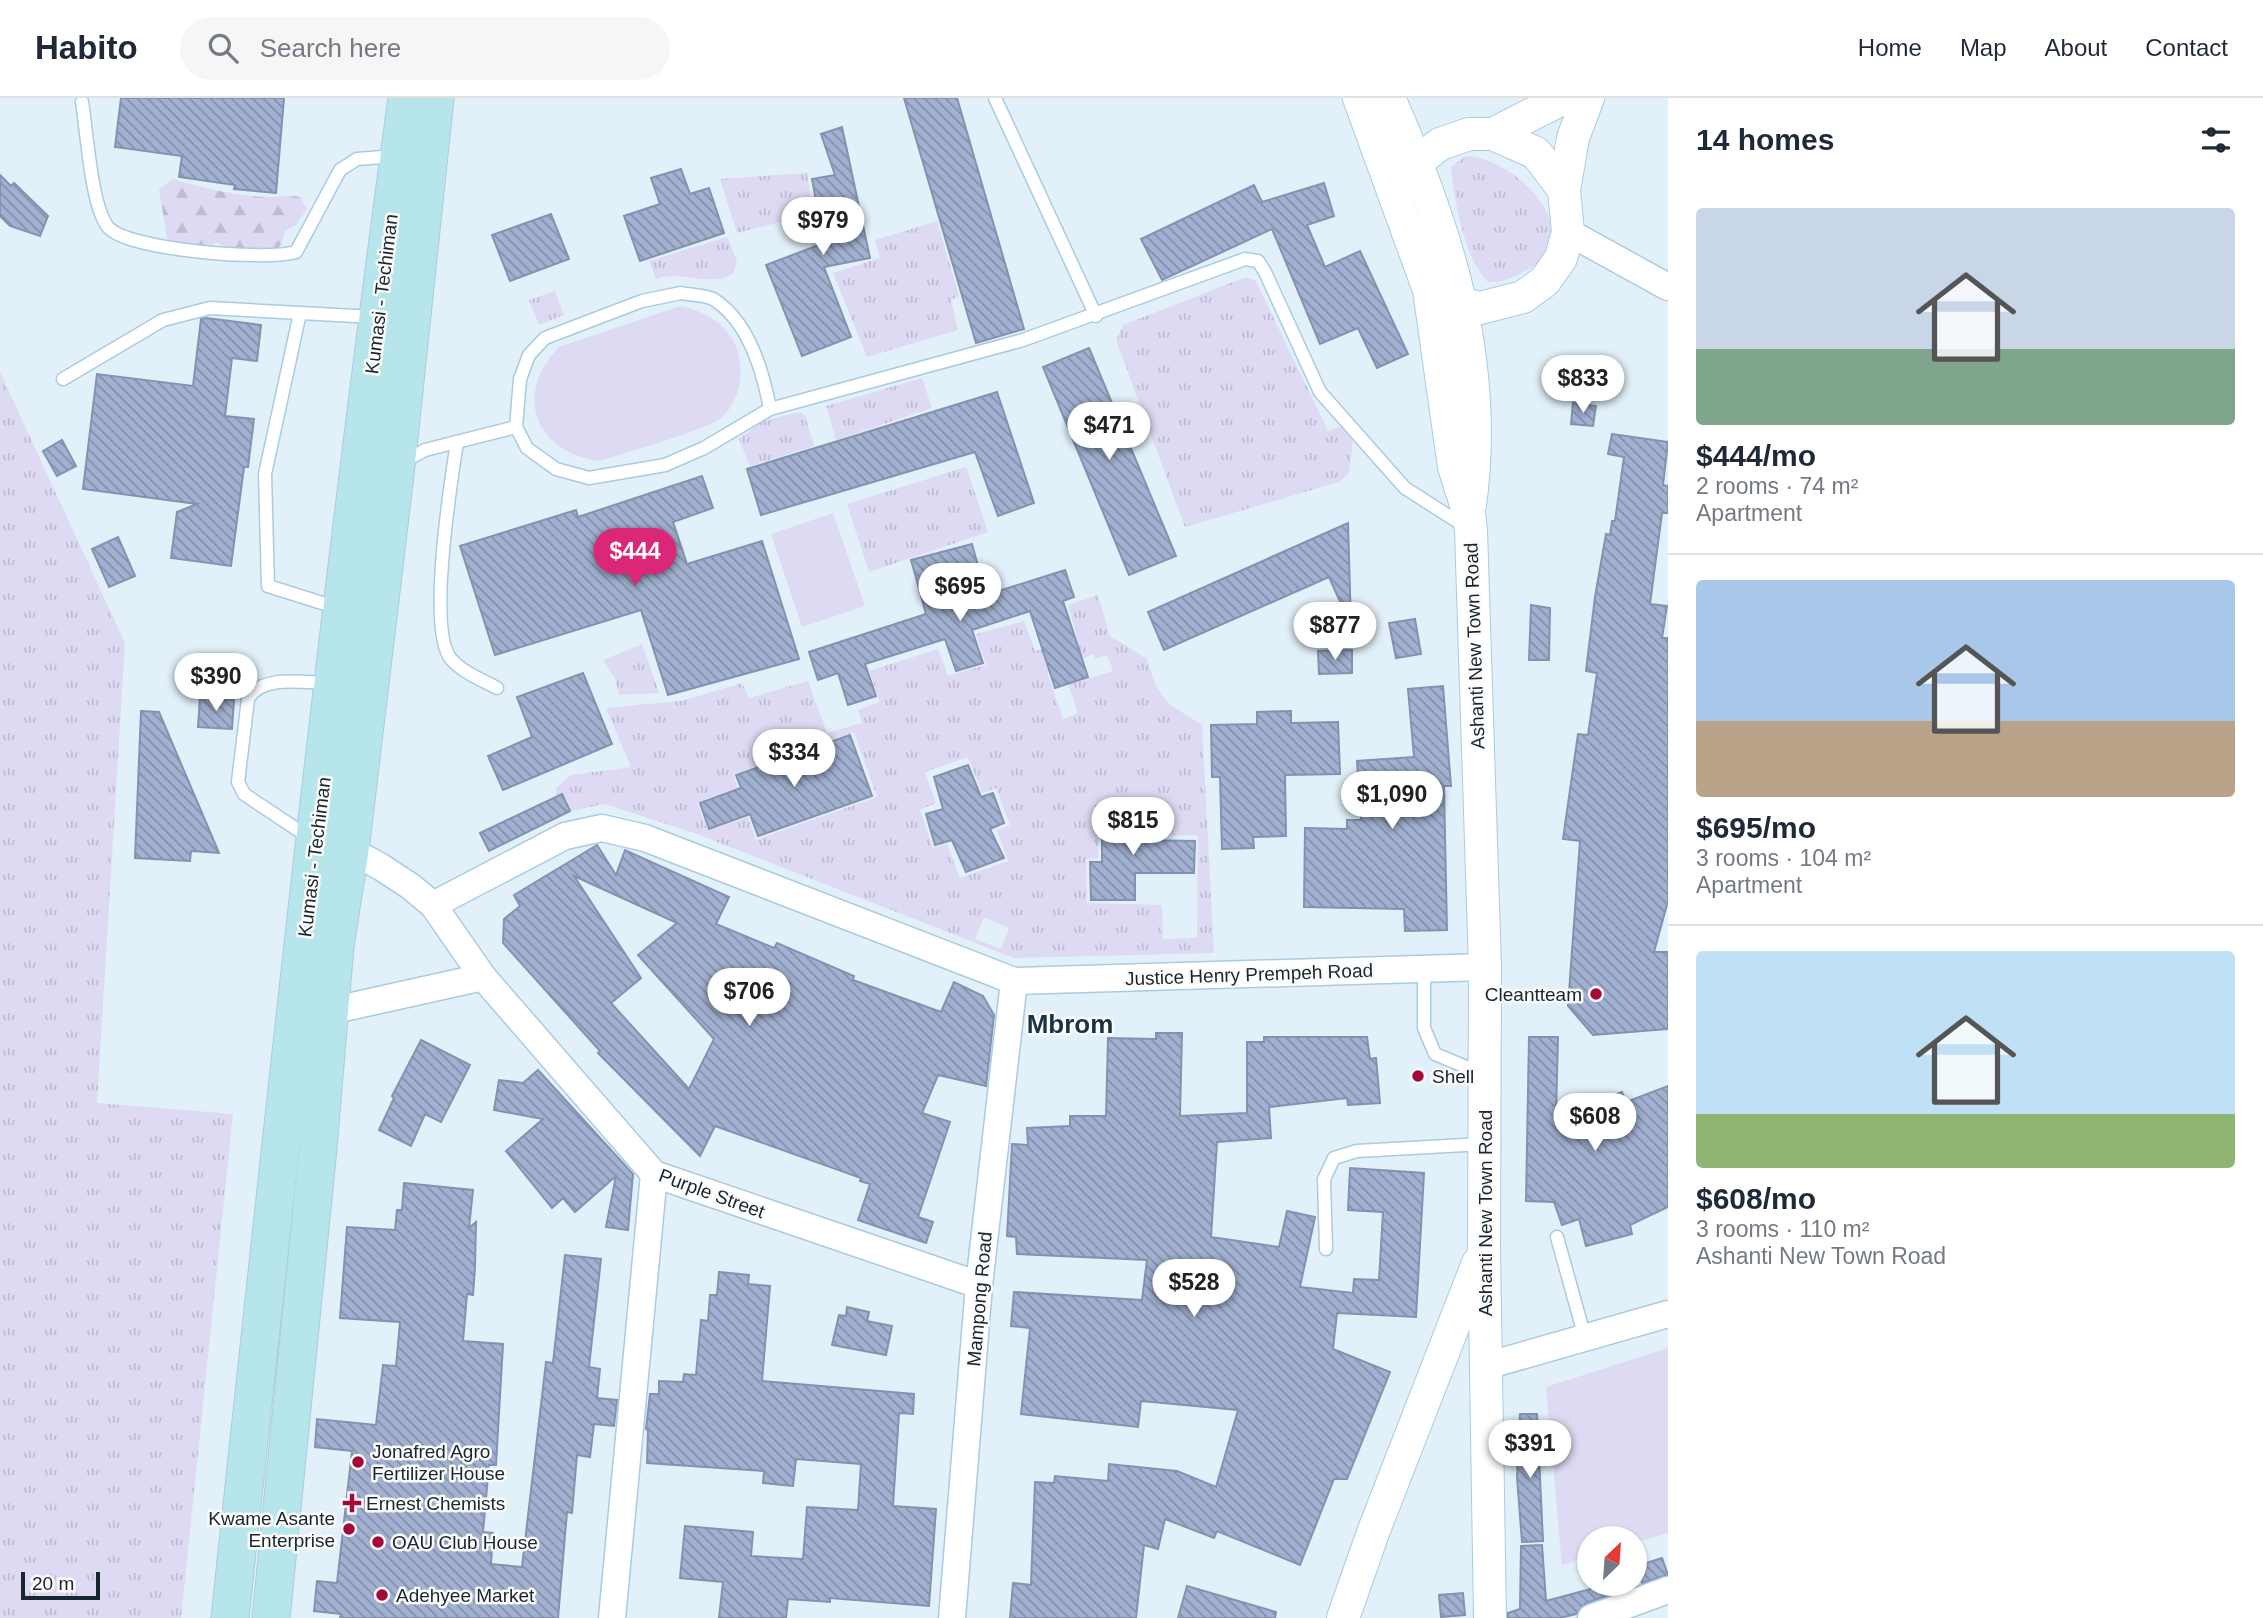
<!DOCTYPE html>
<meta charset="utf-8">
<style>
:root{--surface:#fff;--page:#f6f6f7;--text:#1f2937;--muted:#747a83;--line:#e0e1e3;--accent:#db2777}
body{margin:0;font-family:Helvetica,sans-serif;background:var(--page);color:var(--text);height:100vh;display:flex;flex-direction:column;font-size:26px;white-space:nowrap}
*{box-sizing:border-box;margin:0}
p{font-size:23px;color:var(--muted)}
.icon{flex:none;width:38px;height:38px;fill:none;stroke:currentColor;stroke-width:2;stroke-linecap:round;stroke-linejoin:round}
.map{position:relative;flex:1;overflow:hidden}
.side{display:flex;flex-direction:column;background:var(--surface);width:595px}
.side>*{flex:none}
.needle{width:46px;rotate:25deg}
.tools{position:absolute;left:1577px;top:1428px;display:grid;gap:14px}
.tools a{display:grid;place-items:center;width:70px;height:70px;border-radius:50%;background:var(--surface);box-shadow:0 2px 5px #0004;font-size:35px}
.scale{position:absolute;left:21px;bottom:18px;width:79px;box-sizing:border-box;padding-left:7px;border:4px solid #19262e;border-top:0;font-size:19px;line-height:24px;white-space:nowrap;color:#19262e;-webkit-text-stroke:5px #fbfbfb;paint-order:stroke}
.price{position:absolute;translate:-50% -60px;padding:0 16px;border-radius:24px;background:#fff;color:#222;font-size:23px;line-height:46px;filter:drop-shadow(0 2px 4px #0008)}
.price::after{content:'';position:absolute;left:50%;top:42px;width:21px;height:16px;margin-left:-10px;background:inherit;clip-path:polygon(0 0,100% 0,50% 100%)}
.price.selected{background:var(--accent);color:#fff}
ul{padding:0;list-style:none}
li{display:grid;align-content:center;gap:14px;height:371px;padding:0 28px}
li+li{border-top:2px solid var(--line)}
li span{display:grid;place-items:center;height:217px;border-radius:7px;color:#555}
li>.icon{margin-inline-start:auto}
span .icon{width:126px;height:126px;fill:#fffc;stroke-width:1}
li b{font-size:30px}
h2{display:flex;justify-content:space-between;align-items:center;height:84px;padding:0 28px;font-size:30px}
header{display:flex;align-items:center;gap:42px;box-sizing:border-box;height:98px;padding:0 35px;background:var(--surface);border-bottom:2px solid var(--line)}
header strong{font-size:33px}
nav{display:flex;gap:38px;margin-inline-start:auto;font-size:24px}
.search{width:490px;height:63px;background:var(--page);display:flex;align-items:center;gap:18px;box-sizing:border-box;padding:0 24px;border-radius:38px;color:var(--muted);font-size:26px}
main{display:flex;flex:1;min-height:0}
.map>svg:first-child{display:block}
.grass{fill:url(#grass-tufts);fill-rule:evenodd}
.forest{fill:url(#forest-firs)}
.pitch{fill:#dedaf4}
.building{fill:url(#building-back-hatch);stroke:#8392b0;stroke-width:2;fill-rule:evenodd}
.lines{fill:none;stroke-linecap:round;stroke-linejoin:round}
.service-casing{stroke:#aacbe2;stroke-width:15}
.minor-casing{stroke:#aacbe2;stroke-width:29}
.tertiary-casing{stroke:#aacbe2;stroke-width:34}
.secondary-casing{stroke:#aacbe2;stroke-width:39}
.service{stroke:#fff;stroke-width:12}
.minor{stroke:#fff;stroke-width:26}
.tertiary{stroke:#fff;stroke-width:32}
.secondary{stroke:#b6e6ec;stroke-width:37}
.poi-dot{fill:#a4083a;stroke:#fbfbfb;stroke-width:2.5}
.labels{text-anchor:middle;stroke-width:5;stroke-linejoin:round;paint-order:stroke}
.street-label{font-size:19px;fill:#19262e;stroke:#fbfbfb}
.poi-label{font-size:19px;fill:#19262e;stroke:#fbfbfb;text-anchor:start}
.district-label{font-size:26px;font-weight:bold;fill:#163446;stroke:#fbfbfb}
</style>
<header>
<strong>Habito</strong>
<div class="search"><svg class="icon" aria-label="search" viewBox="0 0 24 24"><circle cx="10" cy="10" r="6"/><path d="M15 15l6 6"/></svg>Search here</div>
<nav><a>Home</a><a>Map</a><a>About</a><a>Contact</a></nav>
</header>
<main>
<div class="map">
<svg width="1668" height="1520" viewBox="0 0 1668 1520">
<defs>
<pattern id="grass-tufts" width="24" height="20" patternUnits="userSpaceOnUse" patternTransform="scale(1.75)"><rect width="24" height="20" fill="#dedaf4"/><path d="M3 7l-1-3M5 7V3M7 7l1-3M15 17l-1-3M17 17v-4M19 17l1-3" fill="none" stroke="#bebbd2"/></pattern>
<pattern id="forest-firs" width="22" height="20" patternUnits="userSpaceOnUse" patternTransform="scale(1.75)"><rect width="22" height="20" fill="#dedaf4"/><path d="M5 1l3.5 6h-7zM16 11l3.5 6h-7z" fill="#bebbd2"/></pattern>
<pattern id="building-back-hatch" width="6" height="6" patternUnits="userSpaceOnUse" patternTransform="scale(1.75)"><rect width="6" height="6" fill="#a2b1d1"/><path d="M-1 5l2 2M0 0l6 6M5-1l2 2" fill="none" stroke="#8390aa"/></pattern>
</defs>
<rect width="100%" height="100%" fill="#e2f0f9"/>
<g class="grass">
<path d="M1466 58C1517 60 1594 139 1524 174 1510 181 1503 184 1488 184 1464 160 1454 102 1451 69Z"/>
<path d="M807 75 813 116 737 135 720 81Z"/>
<path d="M937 123 959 198 951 202 958 232 867 259 833 175 880 160 875 142Z"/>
<path d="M727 139 737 163 733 176C708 190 681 171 656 181L649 163Z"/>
<path d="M1246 179 1256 183 1328 333 1342 328 1353 344 1349 375 1339 384 1185 429 1116 242 1123 227Z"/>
<path d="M555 193 564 217 539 227 529 202Z"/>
<path d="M0 274 125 545 97 1005 233 1016 181 1520H0Z"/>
<path d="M922 280 932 310 836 342 826 308Z"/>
<path d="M800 314 805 317 814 348 750 368 739 341 763 323Z"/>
<path d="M966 369 988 434 869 474 847 406Z"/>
<path d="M1098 497 1110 538 1146 560 1156 588 1169 606 1202 627 1214 855 1014 860 697 736 605 706 556 716V690L571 677 631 669 606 610 681 603 742 585 749 600 808 583 827 635 862 625 858 612 880 604 869 573 938 551 948 578 986 567 976 536 1024 523 1035 553 1077 539 1068 507ZM1093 556 1095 561 1107 557 1113 573 1074 585 1068 568ZM1062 568 1078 615 1063 621 1047 574ZM854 634 877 699 756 742 733 676ZM968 659 982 695 996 690 1010 727 997 732 1008 763 960 780 947 746 933 750 920 712 936 705 925 674ZM733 692 744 720 708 733 697 705ZM1099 703H1137L1140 738 1198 737 1197 840 1163 841 1162 807 1087 805 1086 761 1098 760ZM984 819 1009 830 1001 851 975 841Z"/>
<path d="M642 546 659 595 619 597 615 580 603 562Z"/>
</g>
<path class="forest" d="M173 81C203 90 235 98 267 99 279 99 287 96 300 99L307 111 296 127 285 133 281 147 263 162 236 159 217 144 202 156 184 158 167 140 159 91Z"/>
<g class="pitch">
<path d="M680 208C705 213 727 225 737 251 745 275 740 303 721 320 709 331 621 356 599 363 535 354 513 296 559 249Z"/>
<path d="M833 415 865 508 802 529 771 436Z"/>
<path d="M1668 1250V1435L1635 1445 1634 1440H1589V1459L1562 1467 1546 1289Z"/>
</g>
<g class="building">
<path d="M121 0H284L276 95 234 91 235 87 179 79 182 58 115 49Z"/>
<path d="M904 0H957L1024 231 976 245Z"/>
<path d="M842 29 870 160 824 169 851 239 802 258 766 167 824 145 812 81 835 77 821 36Z"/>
<path d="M681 71 690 96 709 90 724 135 640 163 624 118 660 106 651 80Z"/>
<path d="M0 77 11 88 14 85 48 118 40 138 10 128 0 118Z"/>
<path d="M1324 85 1334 118 1307 127 1325 169 1360 153 1408 256 1377 270 1358 230 1320 246 1272 131 1162 182 1141 141 1254 87 1262 104Z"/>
<path d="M551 116 569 161 510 183 492 137Z"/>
<path d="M206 220 261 227 257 263 232 260 225 318 254 321 248 369H244L231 468 171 460 177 414 197 406 83 391 97 276 193 288 201 221Z"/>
<path d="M1089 250 1176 458 1129 477 1043 269Z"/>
<path d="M997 294 1034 405 998 418 975 354 761 417 747 371Z"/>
<path d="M1573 305 1596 308 1593 328 1571 326Z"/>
<path d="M1612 336 1668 344 1663 387 1668 388V415H1662L1650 506 1667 508 1662 540H1668V803L1654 854H1668V931L1593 937 1568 908 1580 743 1563 741 1578 636 1588 637 1597 575 1586 573 1595 499 1606 436 1610 437 1612 423H1615L1624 359 1608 356Z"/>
<path d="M62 342 76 368 57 378 43 353Z"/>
<path d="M702 378 713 410 673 424 687 466 762 443 799 561 668 597 641 512 495 557 460 448 576 412 578 419Z"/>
<path d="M1348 425 1351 528 1329 479 1164 552 1148 514Z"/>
<path d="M118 439 135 478 109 489 92 451Z"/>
<path d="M972 446 986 497 1065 472 1074 499 1063 503 1088 579 1055 590 1030 513 972 532 983 565 956 573 945 541 865 566 876 598 848 607 838 575 818 582 809 554 926 516 911 462Z"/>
<path d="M1531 507 1550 510 1549 562H1529Z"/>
<path d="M1415 521 1421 556 1396 560 1389 525Z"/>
<path d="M1352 552V575L1319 576 1318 553Z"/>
<path d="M583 575 612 646 503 692 488 658 532 639 517 599Z"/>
<path d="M1443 588 1451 688H1444L1447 832 1405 833 1404 811 1304 809 1305 730 1347 731V722H1361L1357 663 1414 659 1408 591Z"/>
<path d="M200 599 234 602 232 631 198 629Z"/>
<path d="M141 613 159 614 219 755 191 753 190 763 135 760Z"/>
<path d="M1291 613V625L1338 624 1340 676 1285 677 1286 738 1253 739 1254 750 1222 751 1220 679H1212L1211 627 1257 626V614Z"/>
<path d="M850 637 872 698 758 738 750 716 709 731 700 705 741 690 736 677Z"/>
<path d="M968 667 981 699 993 695 1004 725 990 731 1004 760 966 774 952 742 935 747 926 716 943 711 934 679Z"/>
<path d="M562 696 570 713 489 753 480 735Z"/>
<path d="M1135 709V742L1195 743 1194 775H1135V802H1091L1090 764H1102V710Z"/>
<path d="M597 747 616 777 625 752 729 799 716 826 774 850 777 845 854 878 853 882 941 914 954 884 983 898 994 917 986 988 938 977 922 1015 950 1024 918 1119 933 1124 926 1145 858 1122 870 1086 860 1083 861 1080 715 1028 700 1058 598 955 600 953 503 845 504 821 520 808 514 797ZM574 778 677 825 638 857 714 941 689 991 611 905 641 880Z"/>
<path d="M1156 935H1182L1180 1018 1247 1015V944H1264V939H1367L1370 961 1376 960 1380 1005 1348 1007 1347 1000 1269 1009 1271 1040 1217 1044 1211 1139 1279 1149 1287 1113 1315 1119 1300 1189 1353 1195 1354 1181 1379 1182 1383 1114 1348 1112 1350 1070 1424 1075 1416 1219 1337 1215 1333 1251 1390 1274 1347 1381H1334L1300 1467 1217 1433 1214 1440 1165 1421 1158 1451 1144 1447 1136 1520H1010L1013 1485 1031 1487 1035 1384 1054 1385 1055 1378 1108 1383 1109 1366 1177 1373 1216 1389 1238 1312 1141 1303 1138 1329 1021 1316 1030 1230 1011 1228 1014 1194 1142 1202 1147 1162 1017 1156 1016 1139 1007 1138 1012 1046 1028 1047 1027 1030 1070 1028V1018H1106L1108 940 1156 941Z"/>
<path d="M1529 939H1558L1556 1017 1622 994 1626 1004 1668 988V1109L1630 1127 1632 1136 1586 1148 1579 1121 1562 1127 1554 1104 1526 1103Z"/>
<path d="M421 942 470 967 441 1024 425 1016 411 1048 379 1032 394 1000 392 998Z"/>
<path d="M538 972 633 1076 628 1132 606 1129 616 1078 575 1114 563 1100 552 1110 506 1053 543 1021 494 1012 499 982 523 985Z"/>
<path d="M404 1085 473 1092 469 1130 476 1124 475 1169 473 1197 467 1196 463 1243 503 1246 496 1367H489L483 1434 493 1435 491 1466 522 1469 546 1264 553 1265 565 1157 601 1161 589 1269 600 1271 597 1300 617 1302 614 1328 594 1326 590 1359 577 1357 572 1415 567 1414 558 1520H340L341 1516 314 1513 317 1483 337 1485 352 1353 315 1349 317 1321 376 1327 383 1267 396 1268 400 1224 340 1220 347 1129 395 1132 397 1112H402Z"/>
<path d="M719 1174 749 1177 748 1186 770 1188 762 1283 914 1296 913 1316 899 1315 893 1408 936 1411 929 1508 830 1500V1504L788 1501 786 1520H719L723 1484 680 1480 685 1428 753 1434 751 1458 803 1461 807 1409 858 1412 861 1366 796 1361 793 1388 763 1385 764 1373 647 1365 648 1332 646 1331 650 1296H659V1283L683 1284 684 1276 696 1277 701 1222 708 1223 710 1197H717Z"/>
<path d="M847 1209 869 1214 867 1223 892 1228 886 1257 832 1247 839 1217 846 1218Z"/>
<path d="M1520 1316H1537L1543 1443 1522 1444 1517 1379Z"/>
<path d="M1542 1447 1546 1503 1609 1486H1627L1629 1490 1586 1505 1576 1516 1560 1520H1508V1515L1520 1511 1521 1448Z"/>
<path d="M1662 1460 1668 1477 1642 1485 1637 1468Z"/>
<path d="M1187 1488 1276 1514 1275 1520H1178Z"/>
<path d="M1463 1495 1465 1517 1441 1519 1439 1497Z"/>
</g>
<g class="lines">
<defs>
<g id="service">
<path d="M995 0 1096 218"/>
<path d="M82 4C87 34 91 108 108 129 127 152 265 163 296 154L340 72 357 61 395 58"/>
<path d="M681 195C690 197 705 197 713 201 749 223 763 273 770 311L704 350 665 367 589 380 556 371 527 350 516 329 520 281 529 257 545 240 642 203Z"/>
<path d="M300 215 265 376 268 488 338 510"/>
<path d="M63 281 163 222 210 210 374 219"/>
<path d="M770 311 1023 242 1245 161 1258 163 1265 174 1320 294 1405 390 1466 429"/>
<path d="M457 344C451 383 427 532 451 561 462 574 482 582 497 590"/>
<path d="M403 364 425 352 516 329"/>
<path d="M310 740 244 696 238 684 248 601C261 576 305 585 330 585"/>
<path d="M1424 871V930L1435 956 1483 976"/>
<path d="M1557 1139 1585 1240"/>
<path d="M1326 1151 1324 1081 1334 1060 1357 1053 1483 1046"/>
</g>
<g id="minor">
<path d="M1568 134 1668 189"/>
<path d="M335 749 350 752 381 769 410 788 433 807 483 879 654 1076 979 1187"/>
<path d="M433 807 565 738 602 730 645 740 1014 883 1485 869"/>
<path d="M330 913 483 879"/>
<path d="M1486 1268 1668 1216"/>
<path d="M612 1520 654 1076"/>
<path d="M952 1520 979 1187 1014 883"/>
<path d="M1591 1520 1668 1492"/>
</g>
<g id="tertiary">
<path d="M1359 0 1429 192 1454 369 1469 416 1471 432 1485 869 1484 1151 1490 1520"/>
<path d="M1389 0C1447 130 1490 263 1470 407"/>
<path d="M1493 36 1564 0"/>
<path d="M1564 92 1573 40 1588 0"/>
<path d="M1396 102 1416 65 1440 46 1469 36H1493L1536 55 1564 92 1568 134 1561 160 1545 183 1523 199 1480 210 1445 202 1429 192"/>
<path d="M1343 1520 1374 1432 1478 1165"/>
</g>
<g id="secondary">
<path d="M230 1520C284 1013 338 505 407 0"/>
<path d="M271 1520 318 1050 335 848 350 752 396 368 435 0"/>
</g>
</defs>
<use href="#service" class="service-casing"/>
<use href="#minor" class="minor-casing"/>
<use href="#tertiary" class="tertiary-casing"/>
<use href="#secondary" class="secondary-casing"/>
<use href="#service" class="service"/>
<use href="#minor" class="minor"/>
<use href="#tertiary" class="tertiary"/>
<use href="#secondary" class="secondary"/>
</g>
<g class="poi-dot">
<circle cx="1596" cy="896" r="7"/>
<circle cx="1418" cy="978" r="7"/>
<circle cx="358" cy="1364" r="7"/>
<path d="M348.5 1394.5h7v7h7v7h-7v7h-7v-7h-7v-7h7z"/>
<circle cx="349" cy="1431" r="7"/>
<circle cx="378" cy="1444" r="7"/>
<circle cx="382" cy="1497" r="7"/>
</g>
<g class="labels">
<g class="street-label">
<text transform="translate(381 196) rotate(-83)" y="7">Kumasi - Techiman</text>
<text transform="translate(1474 548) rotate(-92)" y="7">Ashanti New Town Road</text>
<text transform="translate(314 759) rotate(-83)" y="7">Kumasi - Techiman</text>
<text transform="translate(1249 876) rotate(-2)" y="7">Justice Henry Prempeh Road</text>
<text transform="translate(712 1095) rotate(20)" y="7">Purple Street</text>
<text transform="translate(1485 1115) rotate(-90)" y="7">Ashanti New Town Road</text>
<text transform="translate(979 1201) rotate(-85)" y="7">Mampong Road</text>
</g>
<g class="poi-label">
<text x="1582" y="903" text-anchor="end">Cleantteam</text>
<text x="1432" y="985">Shell</text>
<text x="372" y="1360">Jonafred Agro<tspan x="372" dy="22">Fertilizer House</tspan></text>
<text x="366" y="1412">Ernest Chemists</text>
<text x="335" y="1427" text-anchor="end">Kwame Asante<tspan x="335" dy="22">Enterprise</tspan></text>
<text x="392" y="1451">OAU Club House</text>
<text x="396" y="1504">Adehyee Market</text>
</g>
<g class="district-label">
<text x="1070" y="935">Mbrom</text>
</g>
</g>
</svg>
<div class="tools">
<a><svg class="needle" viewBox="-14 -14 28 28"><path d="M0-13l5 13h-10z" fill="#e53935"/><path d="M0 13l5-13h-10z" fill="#747a83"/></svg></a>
</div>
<div class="scale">20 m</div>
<b class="price" style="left:823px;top:159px">$979</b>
<b class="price" style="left:1583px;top:317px">$833</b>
<b class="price" style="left:1109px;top:364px">$471</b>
<b class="price selected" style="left:635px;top:490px">$444</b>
<b class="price" style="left:960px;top:525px">$695</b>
<b class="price" style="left:1335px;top:564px">$877</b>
<b class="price" style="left:216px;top:615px">$390</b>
<b class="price" style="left:794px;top:691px">$334</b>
<b class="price" style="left:1392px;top:733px">$1,090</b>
<b class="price" style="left:1133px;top:759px">$815</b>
<b class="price" style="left:749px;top:930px">$706</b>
<b class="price" style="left:1595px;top:1055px">$608</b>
<b class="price" style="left:1194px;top:1221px">$528</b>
<b class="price" style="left:1530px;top:1382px">$391</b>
</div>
<section class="side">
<h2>14 homes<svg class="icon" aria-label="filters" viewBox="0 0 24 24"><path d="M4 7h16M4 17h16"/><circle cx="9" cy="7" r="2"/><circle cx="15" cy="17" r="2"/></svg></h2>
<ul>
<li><span style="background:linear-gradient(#c9d6e8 65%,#7fa58c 0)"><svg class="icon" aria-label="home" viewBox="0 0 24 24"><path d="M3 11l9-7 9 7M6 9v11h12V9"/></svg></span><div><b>$444/mo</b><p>2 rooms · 74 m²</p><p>Apartment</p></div></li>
<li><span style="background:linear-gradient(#a9c7e8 65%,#b9a48a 0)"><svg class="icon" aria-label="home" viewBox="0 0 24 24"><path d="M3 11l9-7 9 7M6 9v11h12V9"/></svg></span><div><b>$695/mo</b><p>3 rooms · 104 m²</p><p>Apartment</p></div></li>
<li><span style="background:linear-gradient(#bfe0f5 75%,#8fb573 0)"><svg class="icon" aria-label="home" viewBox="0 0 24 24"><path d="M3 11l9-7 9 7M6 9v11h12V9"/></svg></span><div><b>$608/mo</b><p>3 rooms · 110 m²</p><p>Ashanti New Town Road</p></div></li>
</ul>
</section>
</main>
